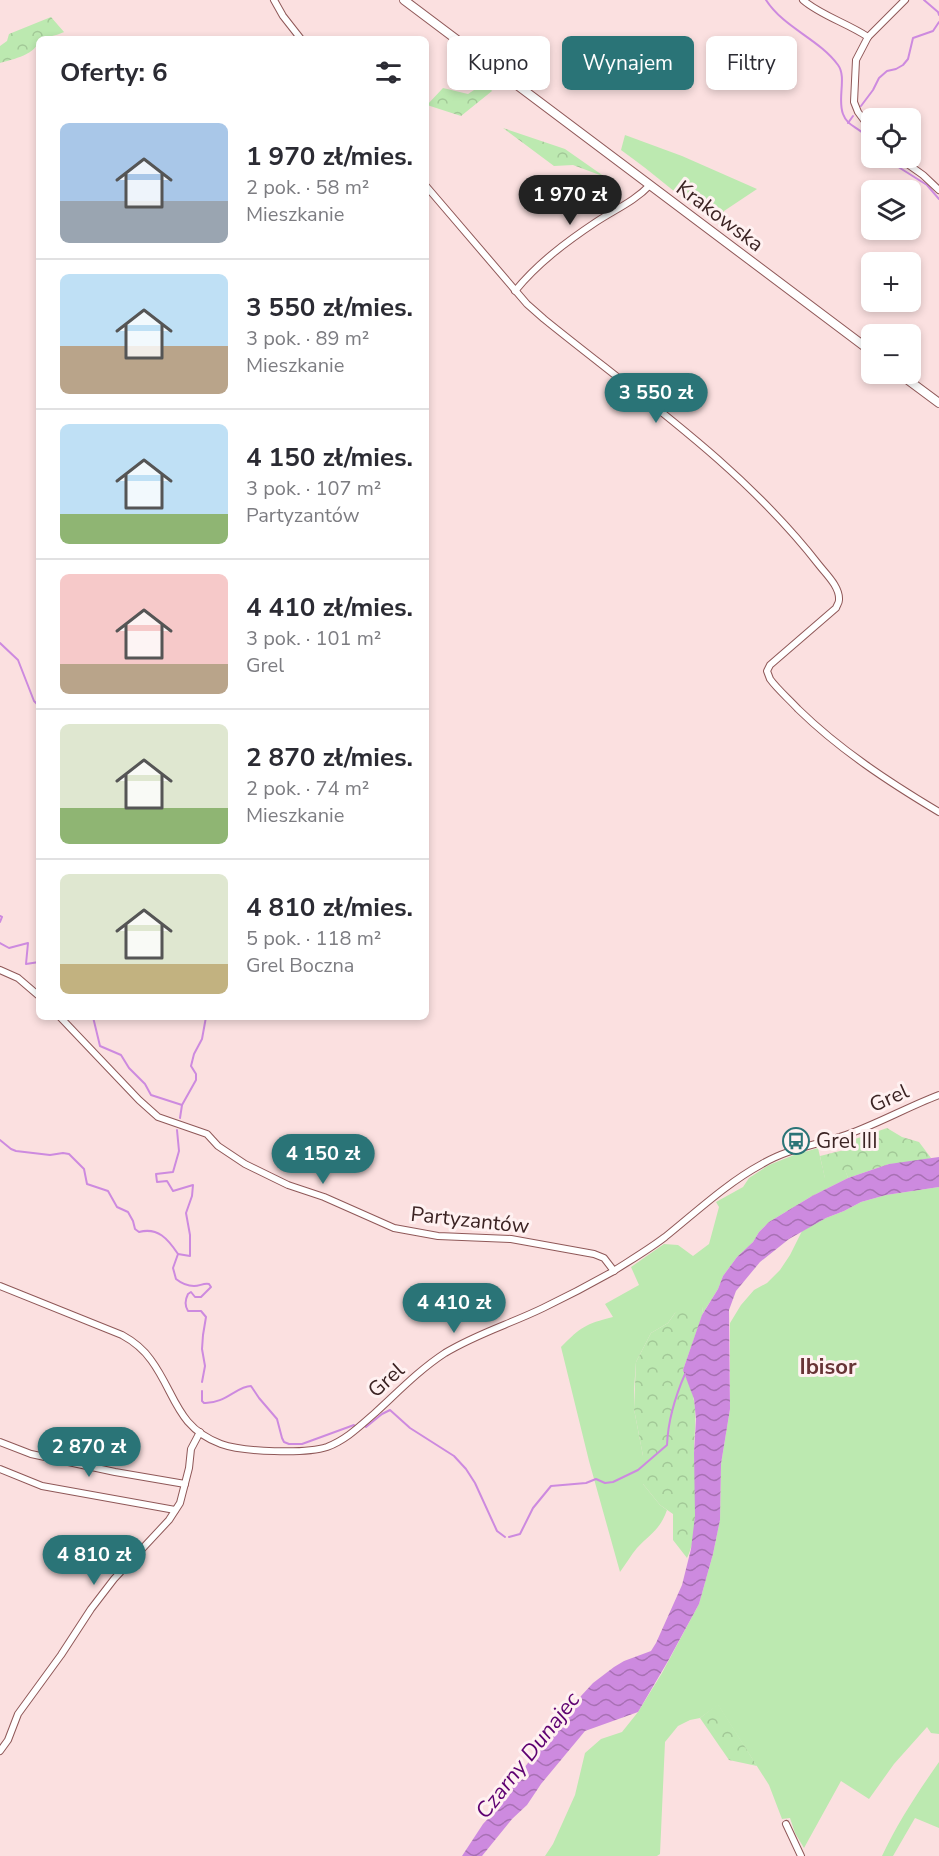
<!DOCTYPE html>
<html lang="pl">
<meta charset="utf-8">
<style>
:root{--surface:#fff;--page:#f2f2f3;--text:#2b2b33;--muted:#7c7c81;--line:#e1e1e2;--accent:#2a7477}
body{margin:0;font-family:"Nunito Sans",sans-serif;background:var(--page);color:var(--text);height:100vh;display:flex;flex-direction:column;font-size:22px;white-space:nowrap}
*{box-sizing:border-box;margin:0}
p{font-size:20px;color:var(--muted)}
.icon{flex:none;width:33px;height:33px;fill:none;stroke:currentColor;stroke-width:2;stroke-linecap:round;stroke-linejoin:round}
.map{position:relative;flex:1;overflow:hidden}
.sheet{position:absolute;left:36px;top:36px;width:393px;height:984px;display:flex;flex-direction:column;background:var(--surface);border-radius:9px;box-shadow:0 3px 9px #0003}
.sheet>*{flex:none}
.hud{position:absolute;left:447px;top:36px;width:402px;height:54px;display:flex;gap:12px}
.fabs{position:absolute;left:861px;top:108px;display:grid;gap:12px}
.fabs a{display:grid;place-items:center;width:60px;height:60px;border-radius:9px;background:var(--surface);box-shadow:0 3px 9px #0003;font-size:30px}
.price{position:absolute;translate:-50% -51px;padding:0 14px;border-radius:21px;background:var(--accent);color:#fff;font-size:20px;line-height:39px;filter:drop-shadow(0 2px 3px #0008)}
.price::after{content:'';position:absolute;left:50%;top:36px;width:18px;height:14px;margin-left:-9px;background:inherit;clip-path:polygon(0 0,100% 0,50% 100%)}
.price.on{background:#222;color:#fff}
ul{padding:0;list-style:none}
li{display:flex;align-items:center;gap:18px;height:150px;padding:0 24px}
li+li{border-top:2px solid var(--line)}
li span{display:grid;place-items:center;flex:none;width:168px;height:120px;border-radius:9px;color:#555}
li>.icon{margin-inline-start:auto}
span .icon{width:72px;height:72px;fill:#fffc;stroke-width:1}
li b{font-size:26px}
h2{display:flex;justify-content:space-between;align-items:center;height:72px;padding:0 24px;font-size:26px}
.pill{padding:0 21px;border-radius:9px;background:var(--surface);box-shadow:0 3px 9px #0003;font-size:21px;line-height:54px}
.pill.on{background:var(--accent);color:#fff}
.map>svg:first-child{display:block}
.grass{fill:#bce9b0}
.forest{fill:url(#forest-crowns)}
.water{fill:url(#water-waves)}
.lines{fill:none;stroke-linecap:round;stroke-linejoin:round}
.stream{stroke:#cd8adf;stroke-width:2}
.street-casing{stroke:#8f5858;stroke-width:8}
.secondary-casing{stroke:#8f5858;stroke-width:10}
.street{stroke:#fff;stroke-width:6}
.secondary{stroke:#fff;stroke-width:8}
.labels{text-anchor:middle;stroke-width:6;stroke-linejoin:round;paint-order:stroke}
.street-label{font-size:21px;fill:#3b2323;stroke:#fff1f1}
.poi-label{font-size:21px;fill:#3b2323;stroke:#fff1f1;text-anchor:start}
.neighbourhood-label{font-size:22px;font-weight:bold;fill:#683436;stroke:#fff1f1}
.water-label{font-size:22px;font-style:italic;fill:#5e0071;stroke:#fff1f1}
</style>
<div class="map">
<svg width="939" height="1856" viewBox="0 0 939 1856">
<defs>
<pattern id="forest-crowns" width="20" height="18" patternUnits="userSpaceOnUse" patternTransform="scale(1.5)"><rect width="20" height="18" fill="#bce9b0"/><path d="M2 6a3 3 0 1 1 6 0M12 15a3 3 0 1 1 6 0" fill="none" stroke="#a2c897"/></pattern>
<pattern id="water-waves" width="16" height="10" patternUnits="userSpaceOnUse" patternTransform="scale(1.5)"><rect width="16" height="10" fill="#cd8adf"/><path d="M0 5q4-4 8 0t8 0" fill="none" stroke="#a870b4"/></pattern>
</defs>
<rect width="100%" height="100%" fill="#fbe0e0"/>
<g class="grass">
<path d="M625 135 682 156 757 189 724 211 720 225C685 202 655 174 621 150Z"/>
<path d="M818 1148 825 1178 845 1169 848 1178 812 1196 769 1222 759 1232 753 1242 737 1257 723 1276 718 1289 703 1313 702 1307 675 1313 668 1323 651 1333 636 1362 634 1390V1409L643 1456V1484L660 1505 667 1510C660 1530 650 1534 637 1548 631 1555 626 1564 620 1572L589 1461 561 1347C581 1327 585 1324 613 1317L605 1304 639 1285 631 1267 664 1244 678 1245 693 1256 709 1244 719 1207 716 1202 743 1187 749 1178 769 1165 794 1155Z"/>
<path d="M939 1187V1734L931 1733 927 1727 894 1764 869 1799 841 1781 804 1848 795 1833 790 1818 782 1819 769 1785 718 1705 700 1718 690 1720 678 1726 665 1742 660 1854 657 1856H545L553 1844 575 1795 585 1753 601 1739 622 1732 638 1712 662 1673 699 1604 713 1554 720 1520 721 1464 730 1409V1323L741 1305 754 1290 767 1283 780 1270 790 1255 802 1231 826 1218 844 1211 861 1202 886 1195Z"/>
<path d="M939 1762V1828L915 1818 893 1856H882C898 1822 918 1792 939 1762Z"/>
</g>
<g class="forest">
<path d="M51 17 64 32C54 37 48 36 39 39 37 55 13 59 0 63V46L7 41 9 34Z"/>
<path d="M486 82 492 91 461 116 427 105 443 88 468 94Z"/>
<path d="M503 128 565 149 605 177 573 165 554 166Z"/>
<path d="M887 1128 902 1137 919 1142 931 1158 917 1162 889 1164 848 1178 845 1170 825 1179 820 1156 856 1147 855 1139Z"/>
<path d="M691 1306 702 1307 703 1313 683 1370C687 1380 693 1391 694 1401 697 1418 694 1435 694 1452 695 1483 701 1530 687 1558L673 1540V1514L660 1505 643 1484V1456L634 1409 636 1362 651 1333 668 1323 675 1313 684 1307Z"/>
<path d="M718 1704 757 1766 729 1760 700 1718Z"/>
</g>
<path class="water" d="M939 1157V1187L886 1195 861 1202 844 1211 826 1218 789 1239 760 1262 736 1291 729 1310 730 1409 721 1464 720 1520 713 1554 699 1604 668 1661 638 1712 585 1731 541 1784 527 1805 512 1819 482 1856H462L483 1824 494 1812 495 1798 511 1788 518 1775 534 1756 559 1721 579 1700 581 1696 593 1683 614 1667 624 1661 651 1651 656 1643 682 1585 691 1549 695 1516 694 1453 696 1419 694 1399 683 1370 702 1315 718 1289 723 1276 737 1257 753 1242 759 1232 769 1222 812 1196 848 1178 889 1164Z"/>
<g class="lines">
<g class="stream">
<path d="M766 0C784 28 819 39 838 65 847 77 837 99 843 114 847 125 855 126 863 133 866 136 869 141 872 144"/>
<path d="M924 0 938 12 939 15"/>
<path d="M861 106 873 90 879 78 887 71 896 69 903 65 908 59 913 38 933 31 939 22"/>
<path d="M848 123 853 116"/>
<path d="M884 158 927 185 939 199"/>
<path d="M0 643 18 660 34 701 39 706"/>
<path d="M0 916 2 917 0 922"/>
<path d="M0 943 9 948 28 943 26 964 39 962"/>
<path d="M93 1017 100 1046 121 1055 129 1068 145 1084 151 1095 182 1105"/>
<path d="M180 1118 182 1105 196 1080V1074L191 1066 194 1054 202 1039 206 1017"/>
<path d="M177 1130 179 1151 173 1172 156 1174 157 1182 167 1181 173 1191 193 1185 192 1196 186 1213 190 1235V1256L178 1254"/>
<path d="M0 1140 11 1149 16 1151 50 1155 63 1153 69 1154 84 1169 87 1184 108 1191 117 1207 128 1212 133 1221 135 1229 139 1232C158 1227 168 1239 178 1254"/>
<path d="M178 1254 173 1268 176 1279C181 1283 188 1286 194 1286 200 1286 203 1283 209 1284L211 1287 201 1297H195L191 1292 188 1294C185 1300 184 1305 188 1311H201L206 1317 203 1335 202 1349 205 1366 202 1382"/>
<path d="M202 1391V1401L204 1403C225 1404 237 1386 251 1386L259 1398 277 1419 282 1438 284 1442 289 1444H302L354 1425"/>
<path d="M366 1427 382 1414 390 1410 410 1428 454 1456 466 1469 475 1483 497 1531 505 1537"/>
<path d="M509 1537 520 1534 533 1508 551 1486 586 1483 596 1479 605 1483 613 1482 638 1470 667 1445C668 1420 675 1397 685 1374"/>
</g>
<defs>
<g id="street">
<path d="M274 0 283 16 301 39"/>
<path d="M803 0C820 15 847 23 868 37"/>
<path d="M872 131 858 112 854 102 856 60 868 37 905 0"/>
<path d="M899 158 923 175 939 190"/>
<path d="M426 186 527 304 544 319C639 396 743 467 819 565 826 574 840 587 839 600 839 603 837 605 836 608L770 665 767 671 770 679C778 690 789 699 798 709 840 750 889 782 939 812"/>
<path d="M515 291C538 263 566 242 596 222 614 210 635 201 650 185"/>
<path d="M0 970 18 978 39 996"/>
<path d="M60 1017 139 1100 158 1117 207 1134 218 1146 245 1164 288 1185 324 1197 394 1228 438 1236 511 1239 594 1254 604 1258 614 1271"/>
<path d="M0 1286 122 1335C133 1341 144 1350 151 1360 176 1394 176 1427 221 1444 243 1452 306 1454 327 1447 346 1440 360 1426 375 1413 398 1392 419 1370 445 1353 476 1334 510 1324 543 1308 566 1297 589 1285 612 1272 629 1261 648 1250 665 1237 696 1212 727 1183 762 1164 790 1147 824 1144 854 1132 883 1121 910 1106 939 1095"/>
<path d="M0 1442 31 1454 115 1472 185 1484"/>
<path d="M0 1469 42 1486 175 1510"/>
<path d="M0 1751 8 1740 18 1714 61 1655 91 1609 114 1579 169 1520 180 1503 189 1468 191 1449 200 1432"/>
<path d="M786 1824 801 1856"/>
</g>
<g id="secondary">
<path d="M404 0 872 352"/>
<path d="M900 374 939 403"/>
</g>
</defs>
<use href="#street" class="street-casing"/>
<use href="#secondary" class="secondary-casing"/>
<use href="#street" class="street"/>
<use href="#secondary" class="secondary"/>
</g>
<defs>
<symbol id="bus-ring" viewBox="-11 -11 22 22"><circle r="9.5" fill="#fff1f1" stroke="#2a7477" stroke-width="1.5"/><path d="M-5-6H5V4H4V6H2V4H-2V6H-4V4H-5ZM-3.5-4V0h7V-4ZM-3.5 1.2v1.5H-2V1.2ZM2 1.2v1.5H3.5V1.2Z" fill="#2a7477"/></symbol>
</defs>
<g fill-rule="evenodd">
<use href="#bus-ring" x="781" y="1126" width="30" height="30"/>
</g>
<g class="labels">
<g class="street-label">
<text transform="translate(720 216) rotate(37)" y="7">Krakowska</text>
<text transform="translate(889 1098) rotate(-24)" y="7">Grel</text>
<text transform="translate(470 1220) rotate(6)" y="7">Partyzantów</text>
<text transform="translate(386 1380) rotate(-42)" y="7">Grel</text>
</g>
<g class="poi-label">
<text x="816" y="1148">Grel III</text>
</g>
<g class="neighbourhood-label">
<text x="828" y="1374">Ibisor</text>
</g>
<g class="water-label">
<text transform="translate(527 1755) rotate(-52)" y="8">Czarny Dunajec</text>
</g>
</g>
</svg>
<div class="fabs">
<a><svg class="icon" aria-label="locate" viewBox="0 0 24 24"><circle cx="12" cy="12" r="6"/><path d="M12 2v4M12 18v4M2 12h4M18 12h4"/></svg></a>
<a><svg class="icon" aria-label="layers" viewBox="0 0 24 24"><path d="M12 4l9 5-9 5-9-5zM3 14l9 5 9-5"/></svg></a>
<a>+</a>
<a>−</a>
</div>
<b class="price on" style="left:570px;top:226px">1 970 zł</b>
<b class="price" style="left:656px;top:424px">3 550 zł</b>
<b class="price" style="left:323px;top:1185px">4 150 zł</b>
<b class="price" style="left:454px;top:1334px">4 410 zł</b>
<b class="price" style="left:89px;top:1478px">2 870 zł</b>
<b class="price" style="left:94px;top:1586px">4 810 zł</b>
<div class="hud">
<a class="pill">Kupno</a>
<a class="pill on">Wynajem</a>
<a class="pill">Filtry</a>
</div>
<section class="sheet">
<h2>Oferty: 6<svg class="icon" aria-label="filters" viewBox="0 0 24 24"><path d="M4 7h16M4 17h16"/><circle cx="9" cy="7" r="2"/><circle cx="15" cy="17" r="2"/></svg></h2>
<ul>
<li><span style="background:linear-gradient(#a9c7e8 65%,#9aa5b1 0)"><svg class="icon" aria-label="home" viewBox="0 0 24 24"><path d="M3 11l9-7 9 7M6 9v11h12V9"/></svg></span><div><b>1 970 zł/mies.</b><p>2 pok. · 58 m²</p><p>Mieszkanie</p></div></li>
<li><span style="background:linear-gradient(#bfe0f5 60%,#b9a48a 0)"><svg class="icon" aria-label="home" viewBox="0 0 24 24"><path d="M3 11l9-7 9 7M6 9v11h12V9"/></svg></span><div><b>3 550 zł/mies.</b><p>3 pok. · 89 m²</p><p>Mieszkanie</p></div></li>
<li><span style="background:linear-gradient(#bfe0f5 75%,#8fb573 0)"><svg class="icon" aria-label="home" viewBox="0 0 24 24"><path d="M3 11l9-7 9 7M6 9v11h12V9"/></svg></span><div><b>4 150 zł/mies.</b><p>3 pok. · 107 m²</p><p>Partyzantów</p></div></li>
<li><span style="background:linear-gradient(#f6c9c9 75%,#b9a48a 0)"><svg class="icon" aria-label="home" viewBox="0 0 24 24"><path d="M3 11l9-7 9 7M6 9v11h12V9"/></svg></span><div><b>4 410 zł/mies.</b><p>3 pok. · 101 m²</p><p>Grel</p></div></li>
<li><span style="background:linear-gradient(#dfe7d0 70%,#8fb573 0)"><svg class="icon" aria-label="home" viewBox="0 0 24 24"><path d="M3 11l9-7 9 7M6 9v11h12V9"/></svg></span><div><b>2 870 zł/mies.</b><p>2 pok. · 74 m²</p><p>Mieszkanie</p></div></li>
<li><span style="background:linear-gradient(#dfe7d0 75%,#c2b280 0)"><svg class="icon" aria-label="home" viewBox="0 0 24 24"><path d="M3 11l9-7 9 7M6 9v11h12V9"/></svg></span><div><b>4 810 zł/mies.</b><p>5 pok. · 118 m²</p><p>Grel Boczna</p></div></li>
</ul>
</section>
</div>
